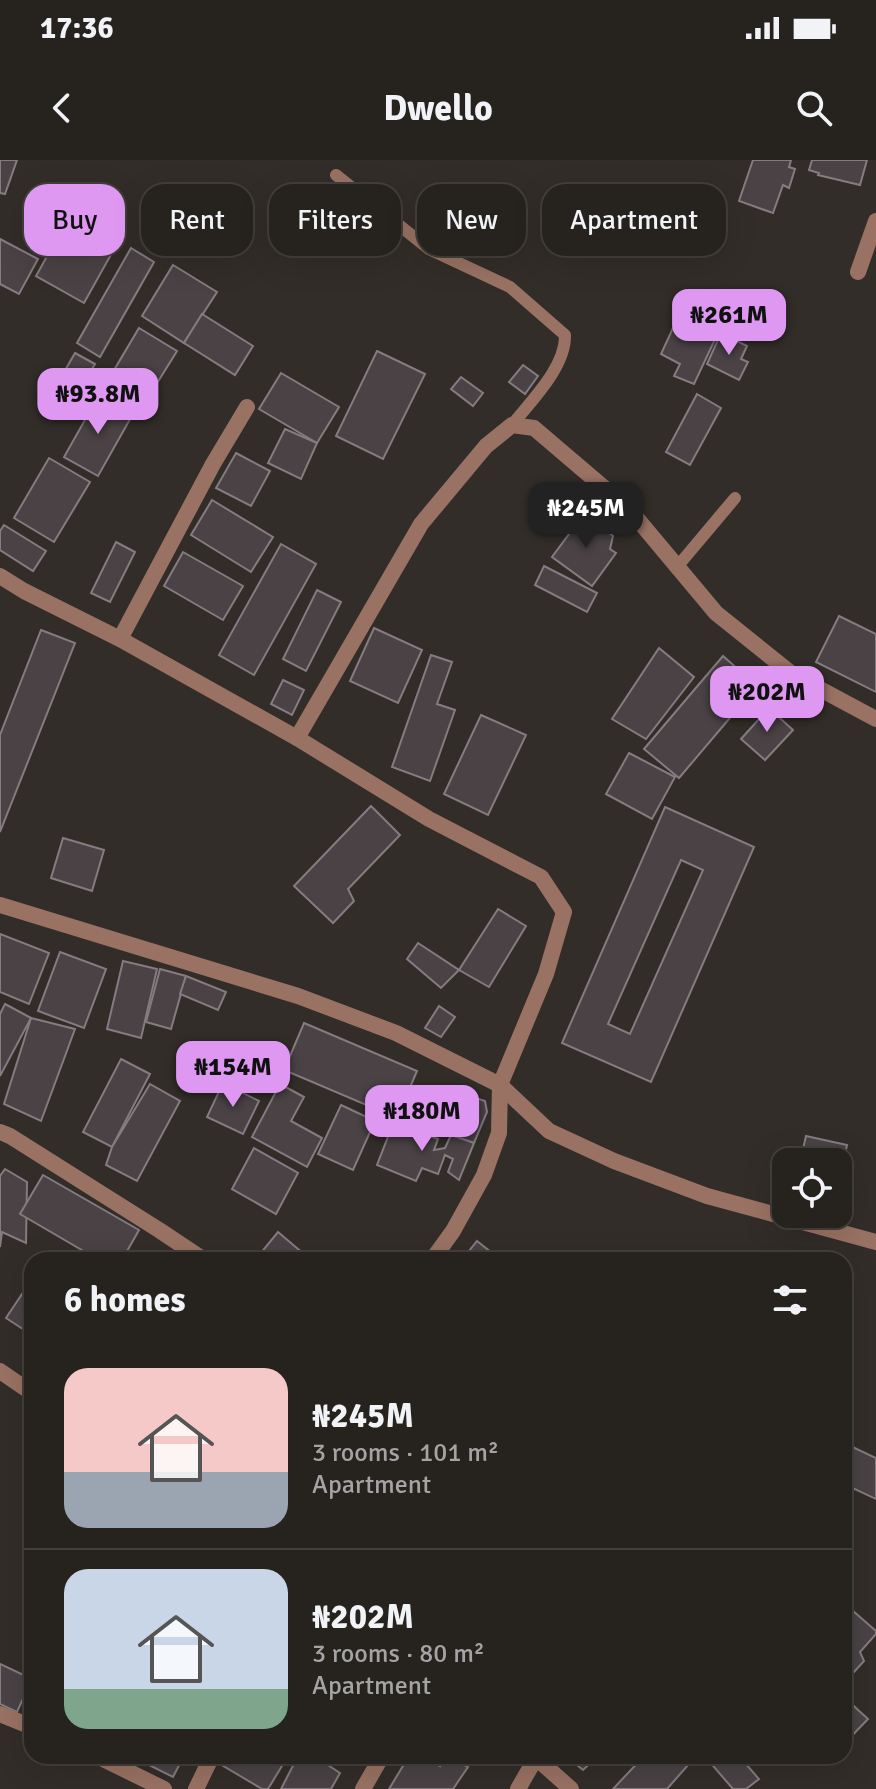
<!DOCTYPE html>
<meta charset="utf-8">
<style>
:root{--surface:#26221e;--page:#322f2b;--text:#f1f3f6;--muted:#a4a4a4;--line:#423f3c;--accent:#de98f2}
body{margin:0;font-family:Signika,sans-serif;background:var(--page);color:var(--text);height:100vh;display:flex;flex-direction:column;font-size:30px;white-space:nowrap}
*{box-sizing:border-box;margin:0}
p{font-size:26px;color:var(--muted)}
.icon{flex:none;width:44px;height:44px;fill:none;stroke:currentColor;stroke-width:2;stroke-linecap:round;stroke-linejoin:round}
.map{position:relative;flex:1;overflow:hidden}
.details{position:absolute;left:24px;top:1092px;width:828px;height:512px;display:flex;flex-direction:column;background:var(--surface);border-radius:24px;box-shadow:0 8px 32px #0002,0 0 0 2px var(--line)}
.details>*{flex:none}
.top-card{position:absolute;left:24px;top:24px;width:828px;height:72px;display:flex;gap:16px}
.tools{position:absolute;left:772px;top:988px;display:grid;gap:16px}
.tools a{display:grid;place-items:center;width:80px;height:80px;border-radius:16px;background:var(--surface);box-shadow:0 8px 32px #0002,0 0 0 2px var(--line);font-size:40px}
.price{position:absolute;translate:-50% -68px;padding:0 18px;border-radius:16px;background:var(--accent);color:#111;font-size:26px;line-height:52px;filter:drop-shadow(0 2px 4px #0008)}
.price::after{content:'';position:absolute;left:50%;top:48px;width:24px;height:18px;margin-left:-12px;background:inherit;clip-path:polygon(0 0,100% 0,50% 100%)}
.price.on{background:#222;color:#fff}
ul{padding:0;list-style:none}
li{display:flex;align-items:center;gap:24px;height:200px;padding:0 40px}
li+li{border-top:2px solid var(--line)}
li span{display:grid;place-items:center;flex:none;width:224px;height:160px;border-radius:24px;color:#555}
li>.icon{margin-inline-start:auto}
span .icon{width:96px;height:96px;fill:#fffc;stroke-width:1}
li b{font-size:34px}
h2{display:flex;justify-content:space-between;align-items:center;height:96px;padding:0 40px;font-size:34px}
.chip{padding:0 28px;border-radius:24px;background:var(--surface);box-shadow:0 8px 32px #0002,0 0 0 2px var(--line);font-size:28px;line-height:72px}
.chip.on{background:var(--accent);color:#111}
.status{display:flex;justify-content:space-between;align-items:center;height:56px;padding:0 40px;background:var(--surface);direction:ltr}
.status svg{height:22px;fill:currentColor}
header{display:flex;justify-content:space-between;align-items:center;height:104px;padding:0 40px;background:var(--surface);font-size:36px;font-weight:800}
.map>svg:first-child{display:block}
.building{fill:#4a4245;stroke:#847c80;stroke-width:2;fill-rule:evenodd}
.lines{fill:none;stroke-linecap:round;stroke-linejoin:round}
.lane{stroke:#997263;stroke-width:12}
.street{stroke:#997263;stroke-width:16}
</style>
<div class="status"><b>17:36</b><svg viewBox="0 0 49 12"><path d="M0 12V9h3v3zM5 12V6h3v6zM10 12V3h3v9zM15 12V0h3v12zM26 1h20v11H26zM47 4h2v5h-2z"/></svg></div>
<header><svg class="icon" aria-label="back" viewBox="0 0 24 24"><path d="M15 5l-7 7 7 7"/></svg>Dwello<svg class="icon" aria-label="search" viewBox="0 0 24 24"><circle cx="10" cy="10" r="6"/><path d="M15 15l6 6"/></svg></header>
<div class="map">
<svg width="876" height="1629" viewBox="0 0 876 1629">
<rect width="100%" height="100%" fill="#322d28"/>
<g class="building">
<path d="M0 0H17L5 34 0 33Z"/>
<path d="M753 0H791L789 7 795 9 789 28 783 25 773 53 739 41Z"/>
<path d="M812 0H867L860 25 818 15 819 13 809 10Z"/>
<path d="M507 30 520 41 511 51 498 40Z"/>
<path d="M65 64 113 91 84 143 36 116Z"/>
<path d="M0 79 38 99 19 134 0 124Z"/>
<path d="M131 88 154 102 100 197 77 183Z"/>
<path d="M173 105 217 132 184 183 142 156Z"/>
<path d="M202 154 253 186 235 215 184 183Z"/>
<path d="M679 155 718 173 694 224 674 216 680 204 661 194Z"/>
<path d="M139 168 177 191 141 249 104 227Z"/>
<path d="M721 173 747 186 741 199 748 202 739 220 707 204Z"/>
<path d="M377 191 425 214 383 299 336 276Z"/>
<path d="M75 193 95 204 70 247 50 236Z"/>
<path d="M523 205 538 216 525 234 509 222Z"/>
<path d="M281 213 339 247 317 283 259 249Z"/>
<path d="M461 217 483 233 473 246 451 229Z"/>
<path d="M697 234 721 248 690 305 666 292Z"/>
<path d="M99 235 133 254 98 316 64 297Z"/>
<path d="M285 269 317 283 301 319 268 303Z"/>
<path d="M236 293 270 311 251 346 216 328Z"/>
<path d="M49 298 90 322 54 382 14 358Z"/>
<path d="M212 340 273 377 251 412 191 375Z"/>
<path d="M584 354 613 376 610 389 616 393 592 426 552 397Z"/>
<path d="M4 365 46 391 33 411 0 390V371Z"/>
<path d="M116 382 135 392 110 442 91 433Z"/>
<path d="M281 384 316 404 254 515 219 495Z"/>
<path d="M183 392 243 426 223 460 164 426Z"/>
<path d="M544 406 597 433 587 452 535 425Z"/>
<path d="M317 430 341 442 306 511 283 499Z"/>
<path d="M839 456 876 474V532L816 502Z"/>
<path d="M374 468 422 490 398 543 350 521Z"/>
<path d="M41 470 75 483 0 672V575Z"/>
<path d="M659 488 694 517 646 579 612 559Z"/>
<path d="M431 495 452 502 437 544 455 550 430 621 392 607Z"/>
<path d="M723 496 757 526 679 618 644 589Z"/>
<path d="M283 520 304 530 292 555 271 544Z"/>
<path d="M769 548 793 570 765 600 741 579Z"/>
<path d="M481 555 526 575 488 655 444 634Z"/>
<path d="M629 593 675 617 652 659 606 634Z"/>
<path d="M371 646 400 675 348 729 354 741 333 763 294 726Z"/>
<path d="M665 647 754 687 651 922 562 883ZM681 700 703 710 630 874 608 864Z"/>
<path d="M63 678 104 690 92 731 51 718Z"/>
<path d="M498 749 526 766 489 827 459 810Z"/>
<path d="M0 774 49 793 29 844 0 832Z"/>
<path d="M418 783 459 810 441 828 407 799Z"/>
<path d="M60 792 106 809 84 868 38 851Z"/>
<path d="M123 801 157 809 141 878 107 869Z"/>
<path d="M160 809 186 816 171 869 146 862Z"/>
<path d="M186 816 226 832 218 850 180 834Z"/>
<path d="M5 844 31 858 0 916V854Z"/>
<path d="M439 846 455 857 441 877 425 868Z"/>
<path d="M31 858 75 869 41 961 4 944Z"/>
<path d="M304 863 417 911 397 958 284 910Z"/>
<path d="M121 899 150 914 112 987 83 972Z"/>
<path d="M223 923 259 941 243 974 207 957Z"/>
<path d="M150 924 180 941 137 1021 106 1005 112 987Z"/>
<path d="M280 924 304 937 291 961 322 978 307 1007 252 977Z"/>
<path d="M449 929 485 941 487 952 474 983 427 966 434 947 441 950Z"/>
<path d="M341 945 375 961 353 1010 318 994Z"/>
<path d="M401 965 438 979 434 990 445 988 451 975 474 983 459 1020 448 1012 453 999 445 995 438 1014 422 1008 416 1021 377 1005 391 969Z"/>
<path d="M806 976 847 985 838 1028V1002H800Z"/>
<path d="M254 988 298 1013 276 1054 232 1029Z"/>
<path d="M5 1009 27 1022 26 1083 2 1072 0 1087V1016Z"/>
<path d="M43 1015 139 1070 122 1100H99L20 1054Z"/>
<path d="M278 1072 311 1100H255Z"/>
<path d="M477 1081 501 1100H462Z"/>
<path d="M32 1119V1175L6 1158Z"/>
<path d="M844 1283 876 1298V1339L844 1324Z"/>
<path d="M844 1443 876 1471V1474L860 1492 864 1501 844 1523Z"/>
<path d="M0 1504 32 1519 17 1552 0 1544Z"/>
<path d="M844 1537 868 1559 844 1584Z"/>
<path d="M131 1596H184L173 1617Z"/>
<path d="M227 1596H288L268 1629H262L220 1604Z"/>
<path d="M298 1596H314L340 1613 331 1629H281Z"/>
<path d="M409 1596H421L440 1606 442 1596H447L468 1607 453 1629H389Z"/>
<path d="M566 1596H598L583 1610Z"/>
<path d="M644 1596H696L667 1629H613Z"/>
<path d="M713 1596H739L759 1619 746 1629H733L708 1600Z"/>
</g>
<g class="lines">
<g class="lane">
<path d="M336 15 429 89 510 127 565 175C566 207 531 241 512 265"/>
<path d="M677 407 735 338"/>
</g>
<g class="street">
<path d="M858 112 876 61"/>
<path d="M0 416 24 431 120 479 297 578 429 659 541 717 564 752 546 814 500 925 499 973 484 1015 453 1071 432 1100"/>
<path d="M120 479 213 304 247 247"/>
<path d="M297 578 421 364 486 286 512 265 534 268 629 349 716 453 792 514 876 559"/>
<path d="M0 745 298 836 396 873 500 925 549 971 614 1001 707 1036 876 1082"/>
<path d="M0 972 10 976 159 1070 204 1100"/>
<path d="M0 1211 32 1233"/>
<path d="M0 1554 32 1567"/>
<path d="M97 1596 164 1629"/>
<path d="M534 1596 571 1629"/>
<path d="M196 1629 212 1596"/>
<path d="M363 1629 382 1596"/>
<path d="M518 1629 537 1596"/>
</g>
</g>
</svg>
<div class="tools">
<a><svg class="icon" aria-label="locate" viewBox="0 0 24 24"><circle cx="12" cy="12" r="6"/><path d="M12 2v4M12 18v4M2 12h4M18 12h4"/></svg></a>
</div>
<b class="price" style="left:729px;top:197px">₦261M</b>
<b class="price" style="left:98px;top:276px">₦93.8M</b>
<b class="price on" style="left:586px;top:390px">₦245M</b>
<b class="price" style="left:767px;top:574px">₦202M</b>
<b class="price" style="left:233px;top:949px">₦154M</b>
<b class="price" style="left:422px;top:993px">₦180M</b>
<div class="top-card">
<a class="chip on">Buy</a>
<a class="chip">Rent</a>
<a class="chip">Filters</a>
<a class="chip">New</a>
<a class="chip">Apartment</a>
</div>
<section class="details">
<h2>6 homes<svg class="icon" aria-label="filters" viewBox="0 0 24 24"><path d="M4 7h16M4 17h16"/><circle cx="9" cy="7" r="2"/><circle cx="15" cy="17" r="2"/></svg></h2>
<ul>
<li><span style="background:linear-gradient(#f6c9c9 65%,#9aa5b1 0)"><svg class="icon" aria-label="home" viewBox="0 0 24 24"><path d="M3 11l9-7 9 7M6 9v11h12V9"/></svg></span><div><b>₦245M</b><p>3 rooms · 101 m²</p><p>Apartment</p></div></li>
<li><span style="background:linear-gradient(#c9d6e8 75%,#7fa58c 0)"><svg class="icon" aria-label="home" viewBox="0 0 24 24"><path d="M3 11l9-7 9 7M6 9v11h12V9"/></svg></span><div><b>₦202M</b><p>3 rooms · 80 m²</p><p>Apartment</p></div></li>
</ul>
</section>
</div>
